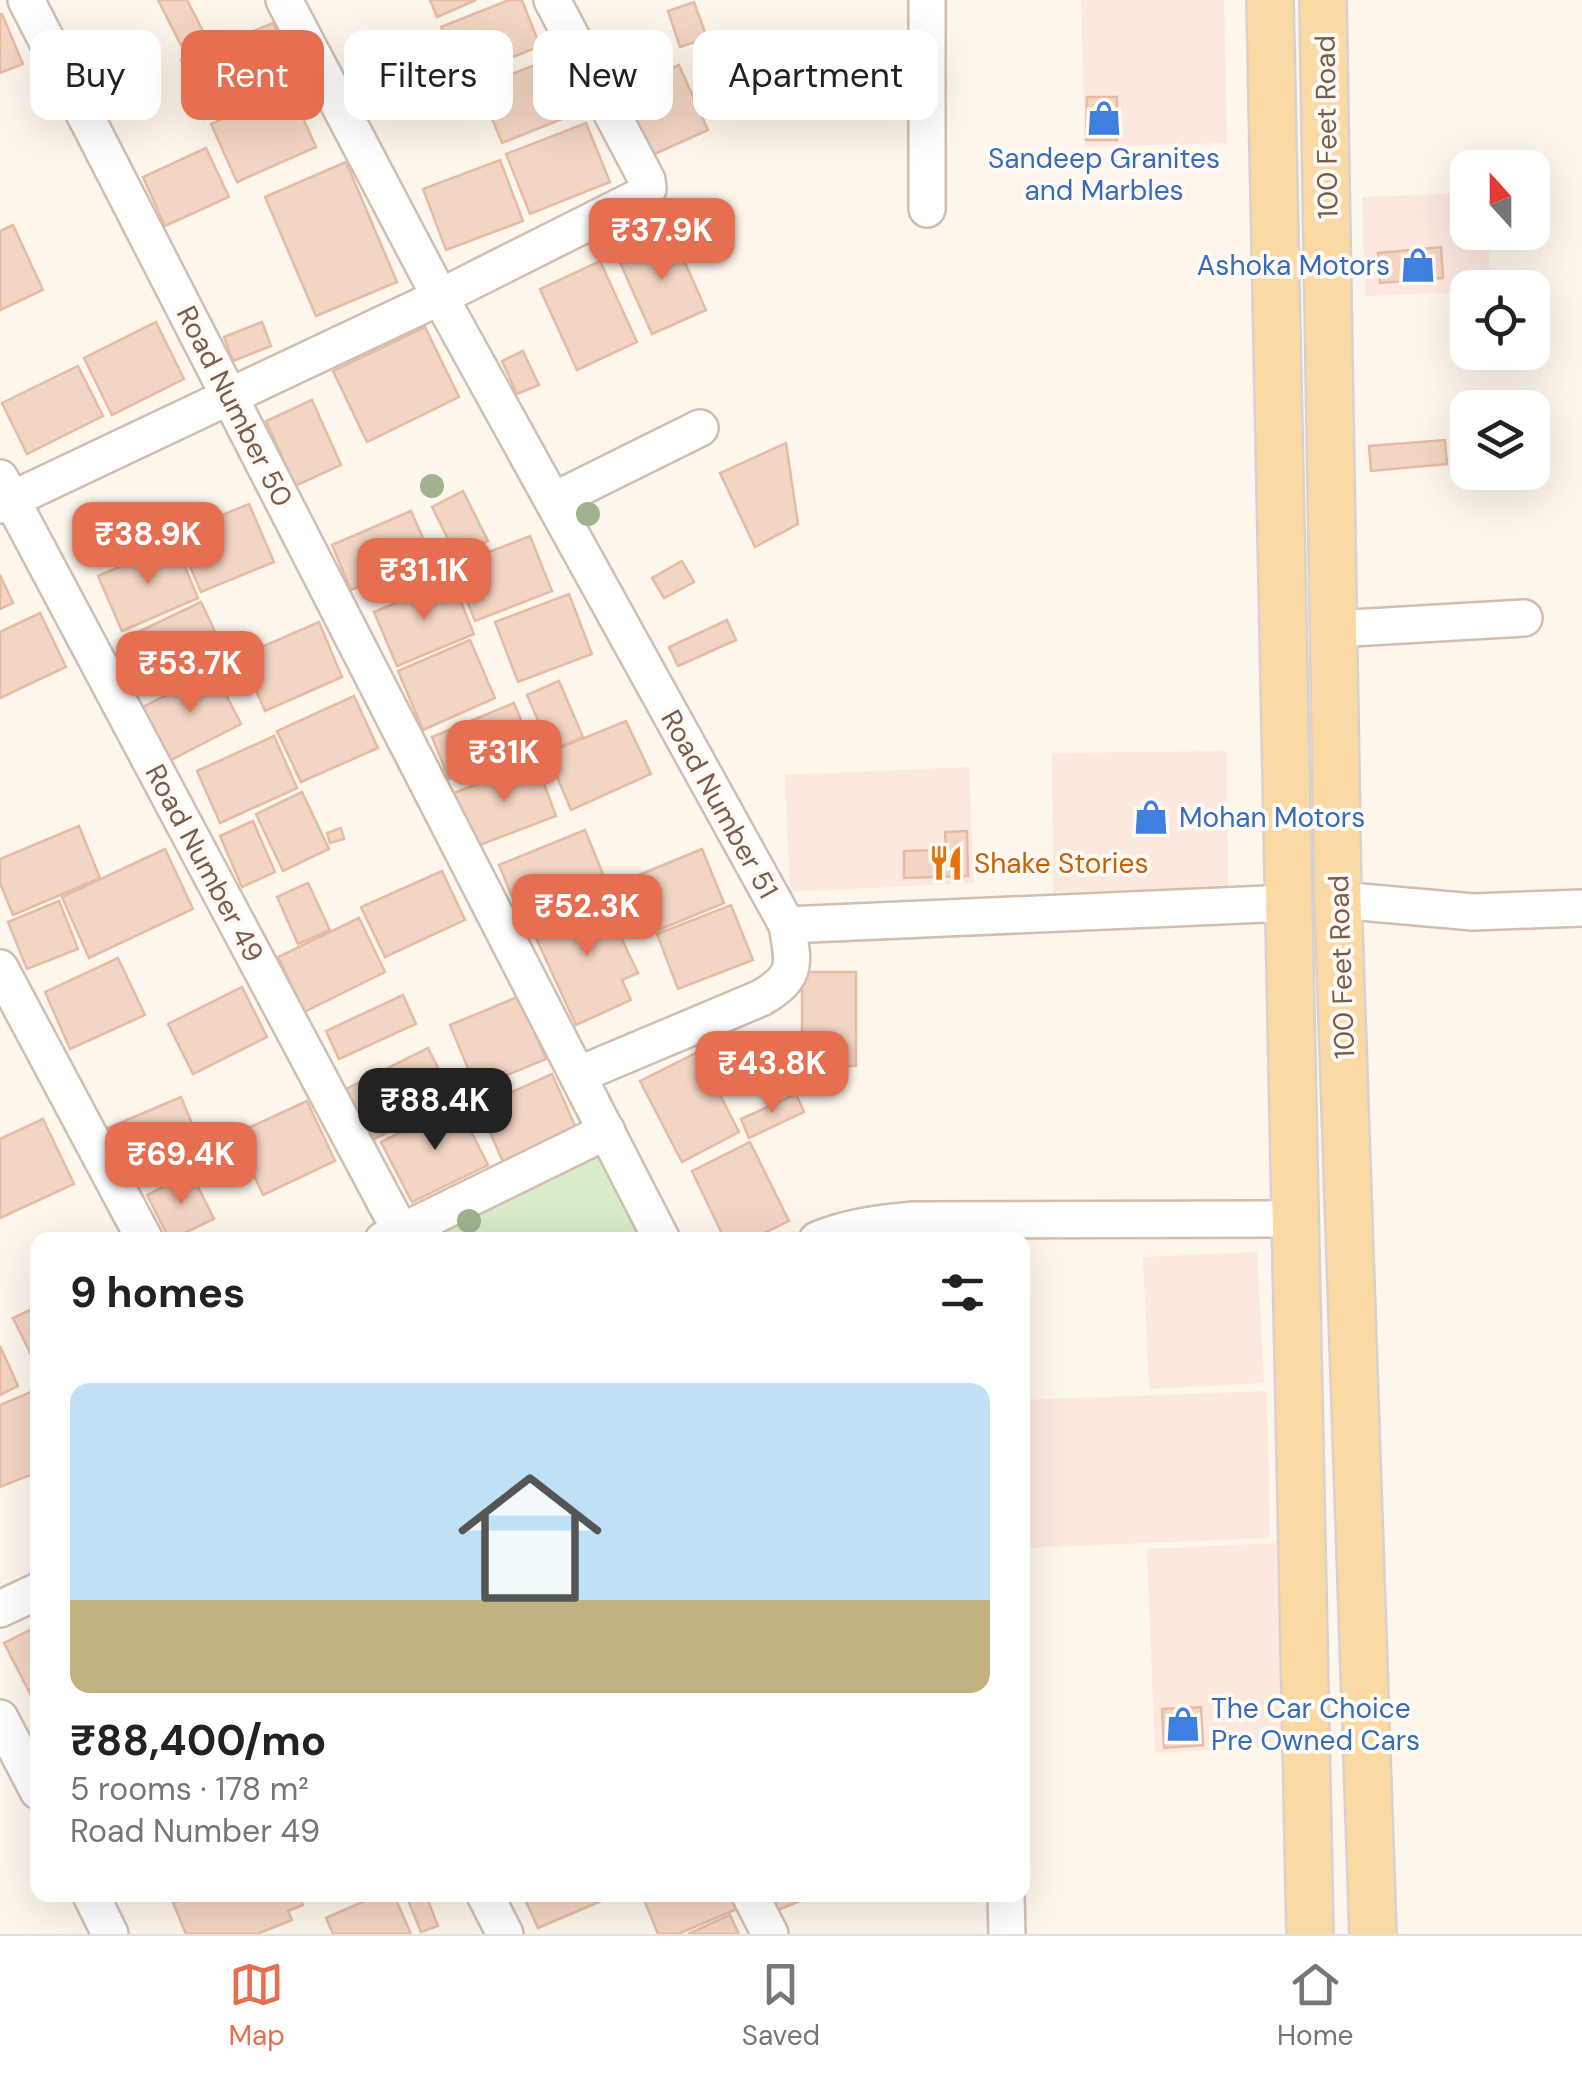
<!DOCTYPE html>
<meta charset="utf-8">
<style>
:root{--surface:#fff;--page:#f6f6f6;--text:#222;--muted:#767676;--line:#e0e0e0;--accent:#e76f51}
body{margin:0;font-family:"DM Sans",sans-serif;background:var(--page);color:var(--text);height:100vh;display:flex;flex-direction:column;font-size:38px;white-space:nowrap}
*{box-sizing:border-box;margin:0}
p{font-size:32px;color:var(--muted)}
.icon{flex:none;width:55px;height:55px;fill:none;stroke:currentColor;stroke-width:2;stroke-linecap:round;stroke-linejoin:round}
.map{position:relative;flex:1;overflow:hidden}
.side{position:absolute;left:30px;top:1232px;width:1000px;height:670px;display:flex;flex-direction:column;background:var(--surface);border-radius:20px;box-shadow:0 10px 40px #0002}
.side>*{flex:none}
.banner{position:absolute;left:30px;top:30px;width:1000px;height:90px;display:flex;gap:20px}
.needle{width:65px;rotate:339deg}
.buttons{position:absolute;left:1450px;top:150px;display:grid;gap:20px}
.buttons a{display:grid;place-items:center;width:100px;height:100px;border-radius:20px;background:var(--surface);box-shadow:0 10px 40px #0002;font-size:50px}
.price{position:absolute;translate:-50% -85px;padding:0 22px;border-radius:20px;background:var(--accent);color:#fff;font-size:32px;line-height:65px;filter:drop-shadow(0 2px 5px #0008)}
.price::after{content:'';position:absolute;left:50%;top:60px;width:30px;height:22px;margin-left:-15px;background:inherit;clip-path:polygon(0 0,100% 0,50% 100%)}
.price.active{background:#222;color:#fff}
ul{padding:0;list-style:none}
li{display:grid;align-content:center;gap:20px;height:530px;padding:0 40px}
li span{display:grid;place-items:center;height:310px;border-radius:20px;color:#555}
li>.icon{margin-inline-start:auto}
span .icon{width:180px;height:180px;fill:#fffc;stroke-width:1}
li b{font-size:42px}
h2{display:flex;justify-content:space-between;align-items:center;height:120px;padding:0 40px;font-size:42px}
.tag{padding:0 35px;border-radius:20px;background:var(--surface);box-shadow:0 10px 40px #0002;font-size:35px;line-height:90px}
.tag.active{background:var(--accent);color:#fff}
.tab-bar{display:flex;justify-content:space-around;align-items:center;height:140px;border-top:2px solid var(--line);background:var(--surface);font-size:28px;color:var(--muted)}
.tab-bar a{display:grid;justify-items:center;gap:5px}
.tab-bar .active{color:var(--accent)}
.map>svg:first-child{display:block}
.commercial{fill:#fde8e0}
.green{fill:#d8ecc9}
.building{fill:#f3d5c3;stroke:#e6bba3;stroke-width:2.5}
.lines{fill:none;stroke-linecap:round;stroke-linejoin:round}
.minor-casing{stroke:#d1beb0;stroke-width:40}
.major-casing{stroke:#dad1cd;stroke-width:50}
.minor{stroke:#fff;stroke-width:35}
.major{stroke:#fbd9a5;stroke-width:45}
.tree{fill:#a0b28e}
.labels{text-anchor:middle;stroke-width:8;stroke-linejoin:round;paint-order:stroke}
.street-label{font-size:28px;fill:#7a5c4d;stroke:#fffaf3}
.shop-label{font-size:28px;fill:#366cbe;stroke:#fffaf3;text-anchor:start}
.food-label{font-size:28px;fill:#c56008;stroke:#fffaf3;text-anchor:start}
</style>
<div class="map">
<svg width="1582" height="1934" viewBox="0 0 1582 1934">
<rect width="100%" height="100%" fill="#fdf6ec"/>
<g class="commercial">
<path d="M1081 0H1224L1227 143 1085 147Z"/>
<path d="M1467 193 1468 232 1488 233 1490 287 1468 288 1467 292 1365 296 1362 197Z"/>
<path d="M1227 751 1228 889 1053 892 1052 753Z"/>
<path d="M969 767 974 883 790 892 785 775Z"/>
<path d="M1257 1252 1264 1383 1149 1389 1143 1257Z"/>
<path d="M1267 1391 1270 1538 1023 1548V1400Z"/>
<path d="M1277 1543 1286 1746 1155 1753 1147 1549Z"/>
</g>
<path class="green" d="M599 1146 646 1240H406Z"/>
<g class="building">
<path d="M158 0H187L204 33 181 45Z"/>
<path d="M430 0H476L437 17Z"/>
<path d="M509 0H522L540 46 462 78 441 27Z"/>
<path d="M694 2 707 38 680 47 668 11Z"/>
<path d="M0 14H2L23 64 0 73Z"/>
<path d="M273 23 297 81 204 119 181 60Z"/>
<path d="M555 57 577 113 502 143 479 87Z"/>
<path d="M740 57 757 94 722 110 706 73Z"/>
<path d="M431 62 446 95 399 117 384 85Z"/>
<path d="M679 65 708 130 650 156 621 91Z"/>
<path d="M290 89 316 147 237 182 211 124Z"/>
<path d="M1087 97H1117V140H1086Z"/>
<path d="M586 123 610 182 530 214 506 154Z"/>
<path d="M206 148 229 197 165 226 143 177Z"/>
<path d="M500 160 523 221 446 250 423 189Z"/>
<path d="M346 162 397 282 316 316 265 197Z"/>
<path d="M13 225 43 290 0 310V231Z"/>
<path d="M671 231 706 310 652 334 617 256Z"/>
<path d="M1441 247 1443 278 1380 283 1378 253Z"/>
<path d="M600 261 637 342 577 370 540 289Z"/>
<path d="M156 322 184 379 112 415 84 358Z"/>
<path d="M262 322 271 346 233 361 224 337Z"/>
<path d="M425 327 459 397 367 442 333 371Z"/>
<path d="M523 351 539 385 517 394 502 361Z"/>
<path d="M78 366 103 416 27 454 2 403Z"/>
<path d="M312 400 341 465 295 486 266 421Z"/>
<path d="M1445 440 1447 464 1371 471 1369 446Z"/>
<path d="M786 443 798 524 755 547 720 473Z"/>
<path d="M463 491 488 541 457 557 432 507Z"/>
<path d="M249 504 274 562 201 592 176 534Z"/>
<path d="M411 511 431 556 351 590 332 545Z"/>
<path d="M530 536 552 591 475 621 453 566Z"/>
<path d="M175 543 198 598 122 631 98 576Z"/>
<path d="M682 561 694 582 664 598 652 578Z"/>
<path d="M0 575 13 603 0 609Z"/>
<path d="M452 580 474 634 397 666 374 612Z"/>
<path d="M569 594 592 654 518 682 495 622Z"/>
<path d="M201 602 227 657 148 694 123 639Z"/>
<path d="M40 613 66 667 0 698V632Z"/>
<path d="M727 620 736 640 678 666 669 647Z"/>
<path d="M319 622 342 677 265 711 241 656Z"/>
<path d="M470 640 495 698 423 730 398 671Z"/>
<path d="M214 671 241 724 167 762 139 709Z"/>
<path d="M559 681 583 737 551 751 527 695Z"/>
<path d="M354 696 378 748 301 782 277 731Z"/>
<path d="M514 703 532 746 449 779 432 737Z"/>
<path d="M626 721 651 774 571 810 547 753Z"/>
<path d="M274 736 297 788 220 823 197 771Z"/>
<path d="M536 762 556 816 472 848 451 794Z"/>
<path d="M302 792 329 849 283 871 256 814Z"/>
<path d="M253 821 275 872 242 887 220 836Z"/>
<path d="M79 826 100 878 13 915 0 883V859Z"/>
<path d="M341 828 344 839 330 843 327 833Z"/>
<path d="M585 830 609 889 523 923 499 865Z"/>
<path d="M967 831 968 876 904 878V851L946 850 945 832Z"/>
<path d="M165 849 193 909 89 958 62 897Z"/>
<path d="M702 849 724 903 656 931 634 877Z"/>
<path d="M442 871 465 920 385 957 361 907Z"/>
<path d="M308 883 330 930 298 944 277 897Z"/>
<path d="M601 895 638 973 622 980 631 1000 576 1025 531 927Z"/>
<path d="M59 901 78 949 27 969 8 922Z"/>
<path d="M731 905 753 960 678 989 657 934Z"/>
<path d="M359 918 385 972 304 1012 278 957Z"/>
<path d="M118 958 145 1015 70 1049 45 992Z"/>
<rect x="802" y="972" width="54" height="94"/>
<path d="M242 987 267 1037 193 1074 168 1024Z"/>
<path d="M403 995 416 1024 339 1059 326 1031Z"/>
<path d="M520 996 546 1059 476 1088 450 1025Z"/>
<path d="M428 1048 454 1099 372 1140 346 1089Z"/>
<path d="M698 1052 739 1132 682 1162 640 1081Z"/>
<path d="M552 1074 577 1130 503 1162 479 1107Z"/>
<path d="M796 1094 804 1112 749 1138 741 1119Z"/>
<path d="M181 1097 203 1150 131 1180 108 1128Z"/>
<path d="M307 1101 335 1161 263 1195 235 1134Z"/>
<path d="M457 1104 488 1165 412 1202 381 1142Z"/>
<path d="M43 1119 74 1184 0 1218V1139Z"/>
<path d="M750 1142 789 1221 750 1240H725L692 1171Z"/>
<path d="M191 1173 214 1219 170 1240 147 1195Z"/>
<path d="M38 1306V1369L13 1318Z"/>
<path d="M0 1346 18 1386 0 1395Z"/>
<path d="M31 1392 38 1409V1472L0 1487V1405Z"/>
<path d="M38 1626V1704L36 1705 4 1643Z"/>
<path d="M1201 1707 1203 1745 1164 1748 1162 1709Z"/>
<path d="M192 1895H299L303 1905 288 1911 292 1920 257 1934H186L173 1903Z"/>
<path d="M378 1895H394L411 1934H333L326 1918Z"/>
<path d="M419 1895H426L438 1926 421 1932 408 1900Z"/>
<path d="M523 1895H615L538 1928Z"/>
<path d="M642 1895H740L744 1906 678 1934H658Z"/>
<path d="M772 1895H815L778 1910Z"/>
<path d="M730 1915 739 1934H688Z"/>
</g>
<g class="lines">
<defs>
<g id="minor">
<path d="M26 0 662 1240"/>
<path d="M284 0 440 297 787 925 1288 903"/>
<path d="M927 0V209"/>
<path d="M0 478 401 1232 383 1240"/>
<path d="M553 501 700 428"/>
<path d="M0 505 440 297 645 194 648 189 647 180 552 0"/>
<path d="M1334 629 1524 618"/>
<path d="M1338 900 1473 912 1582 908"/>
<path d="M0 968 145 1240"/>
<path d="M578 1075 761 998C798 976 794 965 787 925"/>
<path d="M401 1232 607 1131"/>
<path d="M817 1240C848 1227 880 1223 914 1220L1297 1219"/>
<path d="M0 1609 38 1591"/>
<path d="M0 1718 38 1791"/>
<path d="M91 1895 110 1934"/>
<path d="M485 1895 505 1934"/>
<path d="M750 1895 770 1934"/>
<path d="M1006 1895 1007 1934"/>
</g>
<g id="major">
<path d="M1270 0 1310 1934"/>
<path d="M1323 0 1338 900 1373 1934"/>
</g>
</defs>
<use href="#minor" class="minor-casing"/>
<use href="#major" class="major-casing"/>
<use href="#minor" class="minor"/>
<use href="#major" class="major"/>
</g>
<g class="tree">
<circle cx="432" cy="486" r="12"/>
<circle cx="588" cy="514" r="12"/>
<circle cx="469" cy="1221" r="12"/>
</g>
<defs>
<symbol id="shop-bare" viewBox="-9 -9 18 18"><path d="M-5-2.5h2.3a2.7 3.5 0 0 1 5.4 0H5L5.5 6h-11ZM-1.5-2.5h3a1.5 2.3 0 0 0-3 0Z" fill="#3f7fe0" stroke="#fffaf3" stroke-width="2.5" paint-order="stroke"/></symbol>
<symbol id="restaurant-bare" viewBox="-9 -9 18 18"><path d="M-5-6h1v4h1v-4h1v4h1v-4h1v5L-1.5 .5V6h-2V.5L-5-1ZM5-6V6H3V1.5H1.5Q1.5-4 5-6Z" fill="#e8710a" stroke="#fffaf3" stroke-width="2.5" paint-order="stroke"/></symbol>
</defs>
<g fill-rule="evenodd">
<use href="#shop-bare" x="1079" y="93" width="50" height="50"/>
<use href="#shop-bare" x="1393" y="240" width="50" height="50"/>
<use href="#shop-bare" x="1126" y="792" width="50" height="50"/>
<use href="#restaurant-bare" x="921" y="838" width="50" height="50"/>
<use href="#shop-bare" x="1158" y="1699" width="50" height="50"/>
</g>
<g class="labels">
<g class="street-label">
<text transform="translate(1326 127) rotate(-91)" y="10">100 Feet Road</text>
<text transform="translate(235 406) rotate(63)" y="10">Road Number 50</text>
<text transform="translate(720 804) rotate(61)" y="10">Road Number 51</text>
<text transform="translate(205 863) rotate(62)" y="10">Road Number 49</text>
<text transform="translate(1341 967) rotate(-92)" y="10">100 Feet Road</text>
</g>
<g class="shop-label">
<text x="1104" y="168" text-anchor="middle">Sandeep Granites<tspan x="1104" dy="32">and Marbles</tspan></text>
<text x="1390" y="275" text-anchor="end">Ashoka Motors</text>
<text x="1179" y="827">Mohan Motors</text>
<text x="1211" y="1718">The Car Choice<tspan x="1211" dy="32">Pre Owned Cars</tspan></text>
</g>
<g class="food-label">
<text x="974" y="873">Shake Stories</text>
</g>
</g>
</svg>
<div class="buttons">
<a><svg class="needle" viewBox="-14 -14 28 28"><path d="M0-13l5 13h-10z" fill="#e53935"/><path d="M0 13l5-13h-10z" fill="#767676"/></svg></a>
<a><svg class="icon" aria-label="locate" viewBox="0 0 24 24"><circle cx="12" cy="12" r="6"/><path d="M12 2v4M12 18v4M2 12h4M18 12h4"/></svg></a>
<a><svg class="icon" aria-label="layers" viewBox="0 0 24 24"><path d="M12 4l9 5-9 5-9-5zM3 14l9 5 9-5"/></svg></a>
</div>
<b class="price" style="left:662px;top:283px">₹37.9K</b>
<b class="price" style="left:148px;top:587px">₹38.9K</b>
<b class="price" style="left:424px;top:623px">₹31.1K</b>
<b class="price" style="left:190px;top:716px">₹53.7K</b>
<b class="price" style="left:504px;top:805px">₹31K</b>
<b class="price" style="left:587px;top:959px">₹52.3K</b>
<b class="price" style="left:772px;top:1116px">₹43.8K</b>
<b class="price active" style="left:435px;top:1153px">₹88.4K</b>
<b class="price" style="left:181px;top:1207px">₹69.4K</b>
<div class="banner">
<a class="tag">Buy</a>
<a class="tag active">Rent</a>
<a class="tag">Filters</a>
<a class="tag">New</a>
<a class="tag">Apartment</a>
</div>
<section class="side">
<h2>9 homes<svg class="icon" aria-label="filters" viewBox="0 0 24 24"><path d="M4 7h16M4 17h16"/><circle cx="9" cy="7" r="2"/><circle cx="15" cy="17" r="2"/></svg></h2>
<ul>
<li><span style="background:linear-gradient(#bfe0f5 70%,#c2b280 0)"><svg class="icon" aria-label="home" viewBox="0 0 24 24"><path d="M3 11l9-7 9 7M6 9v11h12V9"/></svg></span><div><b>₹88,400/mo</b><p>5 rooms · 178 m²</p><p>Road Number 49</p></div></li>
</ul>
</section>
</div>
<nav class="tab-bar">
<a class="active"><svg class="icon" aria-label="map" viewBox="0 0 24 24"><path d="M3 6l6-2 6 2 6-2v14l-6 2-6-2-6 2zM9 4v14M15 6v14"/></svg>Map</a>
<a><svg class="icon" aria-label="saved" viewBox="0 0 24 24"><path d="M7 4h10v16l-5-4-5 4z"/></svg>Saved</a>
<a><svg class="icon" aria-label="home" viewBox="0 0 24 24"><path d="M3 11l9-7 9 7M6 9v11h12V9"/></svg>Home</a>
</nav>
